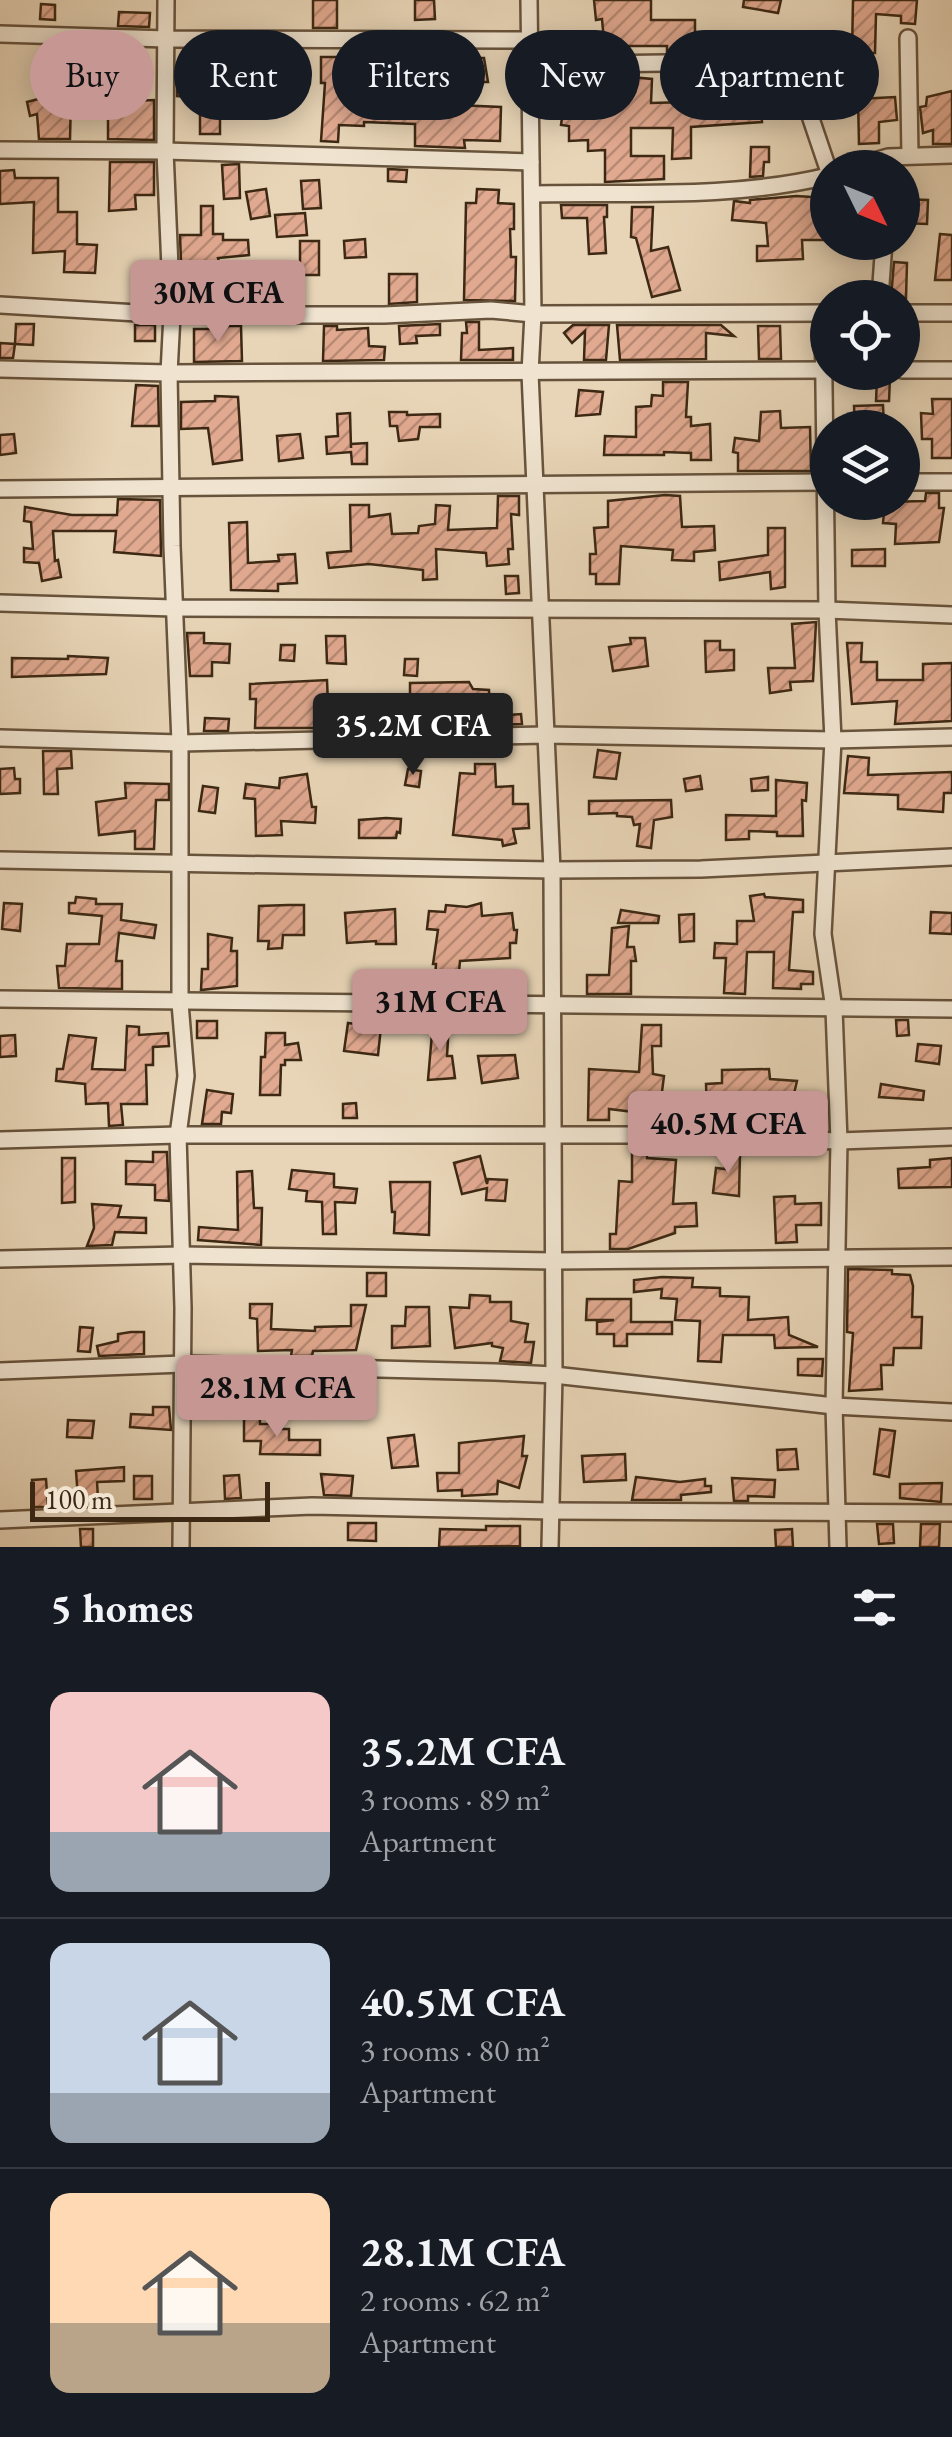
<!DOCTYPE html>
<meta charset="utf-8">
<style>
:root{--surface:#171b24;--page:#20242c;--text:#f1f3f6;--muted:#9ea1a6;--line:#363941;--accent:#c59692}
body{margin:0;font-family:"EB Garamond",serif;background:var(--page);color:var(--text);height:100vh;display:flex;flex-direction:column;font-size:38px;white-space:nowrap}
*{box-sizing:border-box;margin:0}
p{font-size:32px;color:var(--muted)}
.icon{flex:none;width:55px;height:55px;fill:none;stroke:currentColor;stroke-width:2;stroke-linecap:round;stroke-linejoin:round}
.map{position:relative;height:1547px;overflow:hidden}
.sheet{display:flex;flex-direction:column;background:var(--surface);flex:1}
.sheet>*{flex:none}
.top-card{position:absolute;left:30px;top:30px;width:892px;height:90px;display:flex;gap:20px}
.needle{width:65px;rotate:133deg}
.tools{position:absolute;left:810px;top:150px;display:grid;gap:20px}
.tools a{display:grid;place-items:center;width:110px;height:110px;border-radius:50%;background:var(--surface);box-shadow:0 5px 25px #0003;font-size:50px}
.scale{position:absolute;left:30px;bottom:25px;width:240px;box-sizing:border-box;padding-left:10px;border:5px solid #3c2813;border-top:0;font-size:28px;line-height:35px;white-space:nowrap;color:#3c2813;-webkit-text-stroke:8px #f0e4d0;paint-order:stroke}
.price{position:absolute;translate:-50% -85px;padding:0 22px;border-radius:10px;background:var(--accent);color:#111;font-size:32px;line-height:65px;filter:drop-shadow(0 2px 5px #0008)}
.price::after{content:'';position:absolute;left:50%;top:60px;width:30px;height:22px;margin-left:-15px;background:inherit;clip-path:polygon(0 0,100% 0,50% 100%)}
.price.current{background:#222;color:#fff}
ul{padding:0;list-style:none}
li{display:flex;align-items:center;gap:30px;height:250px;padding:0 50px}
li+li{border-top:2px solid var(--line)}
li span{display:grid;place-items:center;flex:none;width:280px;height:200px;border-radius:20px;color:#555}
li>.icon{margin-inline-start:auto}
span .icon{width:120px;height:120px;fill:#fffc;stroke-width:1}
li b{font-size:42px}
h2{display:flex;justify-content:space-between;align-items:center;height:120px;padding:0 50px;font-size:42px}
.pill{padding:0 35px;border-radius:45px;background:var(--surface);box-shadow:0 5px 25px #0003;font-size:35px;line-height:90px}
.pill.current{background:var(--accent);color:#111}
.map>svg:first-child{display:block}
.building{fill:url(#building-hatch);stroke:#3c2813;stroke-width:2.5}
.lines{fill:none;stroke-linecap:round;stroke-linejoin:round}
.street-casing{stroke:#67533c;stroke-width:20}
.street{stroke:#f0e4d0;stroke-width:15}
</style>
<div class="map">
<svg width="952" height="1547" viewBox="0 0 952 1547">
<defs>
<pattern id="building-hatch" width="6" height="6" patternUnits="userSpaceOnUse" patternTransform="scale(2.5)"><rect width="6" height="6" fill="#e1a990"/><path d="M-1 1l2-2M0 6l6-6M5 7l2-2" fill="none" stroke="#b88a74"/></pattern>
</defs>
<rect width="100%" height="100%" fill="#e8d5b7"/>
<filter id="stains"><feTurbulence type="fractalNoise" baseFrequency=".002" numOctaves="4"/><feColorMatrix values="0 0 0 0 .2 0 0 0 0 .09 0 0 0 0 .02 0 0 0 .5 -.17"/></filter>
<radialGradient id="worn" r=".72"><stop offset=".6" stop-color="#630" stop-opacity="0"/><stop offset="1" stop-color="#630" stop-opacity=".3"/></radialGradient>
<g class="building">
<rect x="313" y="0" width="24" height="28"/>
<path d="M415 0H434L435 19 415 20Z"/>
<path d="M594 0H651V20H695V51L667 52V46H625L626 52 605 53 602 19 596 20Z"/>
<path d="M744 0H781L778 13 743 7Z"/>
<path d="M853 0H917L915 24 901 23V16L876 14 875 53H852Z"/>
<path d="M41 4 55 5V20L40 19Z"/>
<path d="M119 12 150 13 149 27 118 26Z"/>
<path d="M726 36 744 39 742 49 724 51Z"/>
<path d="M105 48 127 50 124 84 135 86 133 101 154 100V140L108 139V105L76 104 79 75 103 77Z"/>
<path d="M415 51H462L461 64 439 63 438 82H410L409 103 501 107 500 141 464 140 465 148 415 146V124L364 122V126L339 125 338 142 321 141 325 83H321V57H339L338 72 370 75 371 66 414 64Z"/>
<path d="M235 55 262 56 260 78 234 77Z"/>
<path d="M830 56 854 58 852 72 828 69Z"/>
<path d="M464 58H484L488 82H464Z"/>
<path d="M784 64 783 82H791L793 98 760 95 762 122 691 127V158L672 159 673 128H631V156H664V179L605 182V150L588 151V140L569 141V126L561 125 566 90 556 89 557 76H580V82H608L607 75 652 79 651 103 688 102 689 74 725 73 722 96 755 94 757 79 770 80 772 66Z"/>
<path d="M177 73 206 75 204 98 177 96Z"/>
<path d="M812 73H837V91H814Z"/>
<path d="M952 91V144H933V130L923 133 920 107 926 106 927 97Z"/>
<path d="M50 96 71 97 70 139H39L37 114 30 116 27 102Z"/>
<path d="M895 97 897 120 879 122V143L859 144 858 99Z"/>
<rect x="200" y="103" width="20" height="31"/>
<path d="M751 147H769V162H764L763 176 750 177Z"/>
<path d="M110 162H154V195H135L136 209 109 211Z"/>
<path d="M239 164 240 198 224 199 222 165Z"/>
<path d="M388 169 407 170 406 182 388 181Z"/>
<path d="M14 170 15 178H58V212H77V244L97 245 95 273 64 272 65 251 33 253 34 202 0 204V171Z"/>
<path d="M319 180 321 208 303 209 301 181Z"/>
<path d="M266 189 270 216 251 219 246 192Z"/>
<path d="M477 189 499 190 498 203 514 204V229H510L511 257H516L515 301 464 300 466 203H476Z"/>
<path d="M796 196 828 198V240H802L803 259 757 261V246H768L766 223 732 220 734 201 750 203V200Z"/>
<path d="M902 199 928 200 927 224 902 223Z"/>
<path d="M561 205H607V217H604L606 253 589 254 587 218H562Z"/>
<path d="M201 206H213V234H223V240H248L249 255 218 258 224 279 195 286V289H182L180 235H201Z"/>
<path d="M632 207H653L651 251 668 247 680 290 652 297 636 238 631 237Z"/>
<path d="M305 213 307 235 277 237 275 215Z"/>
<path d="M940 234 952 235V280H935Z"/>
<path d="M365 239 366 257 345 258 344 241Z"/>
<rect x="300" y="241" width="19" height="34"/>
<path d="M894 262 907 263 906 298H891Z"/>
<path d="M389 274H417V302L389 304Z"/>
<path d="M466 322H479V350L513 348V360H461L462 333H467Z"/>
<path d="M16 324H34L33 345 15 344Z"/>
<path d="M440 324V335L416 336 417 343 400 344 399 326Z"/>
<rect x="135" y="325" width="20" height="16"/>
<path d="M573 325H609L606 360H584L585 331 572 343 564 333Z"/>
<path d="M617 325H721L734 336 706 333V359L620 360Z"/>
<path d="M218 326H241L242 361 194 362V329H218Z"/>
<path d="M324 326H337V330L368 328 369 346 385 347 384 360 323 361Z"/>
<path d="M758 326H780L781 359H759Z"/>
<path d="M0 343 15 344 13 358H0Z"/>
<path d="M877 378H890L889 401H876Z"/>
<path d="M663 382H688L686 417H691V426L710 424 711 460H691V453L664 452V455H604L605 436 636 437V407L651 406 652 395 663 396Z"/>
<path d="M136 385 158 386 159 426H132Z"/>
<path d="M579 390 603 392 600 414 576 416Z"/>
<path d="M215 396 238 397 242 460 213 464 208 428 181 429V402L215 401Z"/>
<path d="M932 399H952V458H932V439H922L921 413 933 414Z"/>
<path d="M883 405 884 426 855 427 854 406Z"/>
<path d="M780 411 781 428 810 427 811 471H738V453L733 452 735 438 759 441 761 412Z"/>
<path d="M389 412H407V415L440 414V427H420L418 439 399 441 397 426H390Z"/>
<path d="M350 413 351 448V444L367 443V464H352L351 452 327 454 326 437 338 436 337 414Z"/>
<path d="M14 434 16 453 0 455V435Z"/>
<path d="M300 434 303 458 279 461 277 436Z"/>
<path d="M926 493H939V508H944L939 542 895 544 896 524 883 523 885 502 925 501Z"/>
<path d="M665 495 680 496 682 527 714 526 715 550 694 552V561L672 560 673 550 621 546 619 584H596V574H590V554H596L594 528 608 527V501Z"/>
<path d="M498 496H519V515L511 514 513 549H508L509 564 487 566 486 553 436 549 437 579 423 580V570L369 564 329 568 327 553 351 551 350 505H369V517L390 514 392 534 418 533 419 526 435 524 436 505 450 506 448 530 497 528Z"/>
<path d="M118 499 160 500 161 556 114 552 116 531H53L55 561 58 560 61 577 42 581 39 563 24 562V548L33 549 31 522 24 521 25 507 72 515H117Z"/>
<path d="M247 522 248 563 279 561 278 555 295 554 297 583 278 584V591L231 590 229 523Z"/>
<path d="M768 528H785V587L771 589 770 572 720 580 719 562 768 555Z"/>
<path d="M885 549V566H852V550Z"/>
<path d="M505 576H518L519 593 506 594Z"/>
<path d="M816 622 813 681 790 682 791 690 770 693 768 668H795L792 624Z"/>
<path d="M187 633H204V643L230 644 229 663 212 662V676H190Z"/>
<path d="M326 636H345L346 664 327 663Z"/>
<path d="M630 638H645L648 666 613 671 609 647 631 644Z"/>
<path d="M705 641H720V650H734V670L706 672Z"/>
<path d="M847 643H862L861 662H877V680H923V664L952 663V721L895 724 897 701 852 704Z"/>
<path d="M281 645H295L294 661 280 660Z"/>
<path d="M68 656 108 658 106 674 12 677V658L68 659Z"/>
<path d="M405 659H418L417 676 404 675Z"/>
<path d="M327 680 329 728H255L256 699H250V684Z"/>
<path d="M469 682 473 689 489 690 490 713 471 714 470 703 410 704V683Z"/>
<path d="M521 714 522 724 494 725 493 716Z"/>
<path d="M205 718 229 719 228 731H204Z"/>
<path d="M598 750 620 753 616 779 594 777Z"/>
<path d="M43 751H71L72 768 57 769 58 794H44Z"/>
<path d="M848 756 869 758 868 775 952 772V793H944L943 812 898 809V795L844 793Z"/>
<path d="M475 764H495L496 787 513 786V804H528L529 828 513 829 516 843 503 846 502 840 453 835 460 773 475 774Z"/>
<path d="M14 768 15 779H20V793L0 794V769Z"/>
<path d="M408 769 421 771 419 787 405 785Z"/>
<path d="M307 774 312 807H316L315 823 281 821 282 835 256 836 255 799 244 798 246 784 279 788 280 778Z"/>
<path d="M700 776 702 789 686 791 684 779Z"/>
<path d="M768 777V790L752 791 751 779Z"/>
<path d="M776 780 807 783 806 801 802 800 803 836H777V832L749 831V839L726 840V815L776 816Z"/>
<path d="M125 783 169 784V800H156L154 849H135V831L99 835 96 802 126 798Z"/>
<path d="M203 786 218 788 215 813 199 811Z"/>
<path d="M671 800 672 817 654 820 651 848 637 846 640 824 634 825 632 817 617 816V813L589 814V801Z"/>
<path d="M386 818 401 819 400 833 397 832 396 838H359V820Z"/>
<path d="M764 894 765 897 803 900V912H793L789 970 813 972V984H801V989L773 988 774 952H747L745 994 724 993 726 958H714L715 943 737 944V921H754L750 896Z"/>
<path d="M76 897 96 899V904H122L121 920 156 925 154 938 119 933 116 961H122V989L59 988 57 966H65L67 944H99L102 916 69 913V903H75Z"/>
<path d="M4 903 22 904 20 931 2 929Z"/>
<path d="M481 903 482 916 512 913 514 930H517L516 943H510V958L460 961 457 993 434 992 436 964H433L438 930 427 929 429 911 445 912 446 905 467 907Z"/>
<path d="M288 905H304V935H283L282 948 268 949 269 941H258L259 906Z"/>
<path d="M395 909 396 944H376V941L347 943 345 913Z"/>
<path d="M621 910 659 916 658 923H618Z"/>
<path d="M931 912 952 913V934L930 933Z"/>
<path d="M694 914V941L680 942 679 915Z"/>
<path d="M629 926 627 947H634L636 961H631V994H587V975H609L612 928Z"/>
<path d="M208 934 232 938 231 951H237V986L201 990 202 969H208Z"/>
<path d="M896 1020H908L909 1035 897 1036Z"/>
<rect x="197" y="1021" width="20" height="17"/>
<path d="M433 1022 449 1023 447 1056H452L455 1078 428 1080Z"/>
<path d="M348 1023 381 1027 378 1055 344 1051Z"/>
<path d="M642 1025H661V1046H652L653 1074 664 1076 659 1115 609 1109V1120H588L589 1069 639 1072Z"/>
<path d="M127 1026 139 1027V1035L168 1033 169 1046 153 1047V1065H146L147 1104H121L123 1125 109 1126 108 1103 86 1104 85 1084 56 1081 57 1069H63L69 1035 96 1038 92 1069 125 1070Z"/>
<path d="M266 1033H285V1045L298 1043 301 1060H285V1065H281L280 1095H260L261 1057H265Z"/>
<path d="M15 1035 16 1056 0 1057V1036Z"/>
<path d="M918 1044 941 1046 939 1064 916 1061Z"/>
<path d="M515 1055 518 1078 482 1083 478 1056Z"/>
<path d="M769 1069 770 1079 797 1081 790 1111 777 1113V1107L760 1110 758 1098 724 1096V1113L707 1114 706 1084 722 1083V1070Z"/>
<path d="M881 1084 924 1091 923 1100 879 1097Z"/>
<path d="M207 1090 233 1094 231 1113 222 1112 221 1124H202Z"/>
<path d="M356 1103 357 1118H343V1104Z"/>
<path d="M153 1152H167L169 1201 155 1200V1185L126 1184V1161L153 1162Z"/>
<path d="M647 1152V1158L676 1160 673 1204 696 1203 697 1226 675 1227V1233L628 1249H610V1234H616L619 1181 632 1182V1153Z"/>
<path d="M740 1153 739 1196 713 1193 716 1168 725 1169V1154Z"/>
<path d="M480 1156 487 1184 488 1179 507 1180 505 1201 486 1200 487 1188 462 1194 454 1163Z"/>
<path d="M62 1158H75V1202L62 1203Z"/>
<path d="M952 1158V1187L899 1188 898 1169 930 1167V1160Z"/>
<path d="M292 1170 334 1174V1187L357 1189 355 1203 335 1202 336 1234H323L322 1202 306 1201 307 1191 289 1189Z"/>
<path d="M252 1171 254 1208H262L261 1245 198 1240 199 1227 238 1230 237 1172Z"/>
<path d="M390 1182H430L429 1235 394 1233 395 1212H392Z"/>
<path d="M795 1196V1204L821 1203V1225H796L797 1242 776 1243 774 1197Z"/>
<path d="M92 1204 121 1206 118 1217 146 1218V1233L115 1232 112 1245 87 1246 94 1228Z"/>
<path d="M848 1269 892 1270V1274L910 1275 913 1286 912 1317H922L921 1348H894L893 1365H881L882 1389 849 1391 853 1333 847 1332Z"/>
<rect x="367" y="1273" width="19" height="23"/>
<path d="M662 1277 693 1278 692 1287 720 1288V1296L749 1297 748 1320 788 1317 789 1335 818 1347 775 1348 774 1335H723L721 1362 698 1361 700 1321 675 1320 677 1299 661 1298 662 1289 634 1292V1280Z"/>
<path d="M470 1295 490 1296V1302H511V1321L528 1324 525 1342H534L531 1363 500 1361 503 1348 492 1346V1343L455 1348 450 1307 469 1308Z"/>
<path d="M587 1299H631V1322H672V1334H627V1346H614V1334H597V1322L614 1320H586Z"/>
<path d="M250 1304H272L271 1329 315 1331V1327L351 1326V1305H366L356 1350 313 1351 312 1356H291L292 1350 258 1351 257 1319 250 1318Z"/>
<path d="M406 1307H429L430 1346 392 1348V1326H405Z"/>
<path d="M80 1327 93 1328 90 1352 78 1351Z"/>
<path d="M131 1332H144V1354L99 1356 97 1346 118 1341V1334Z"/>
<path d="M798 1359H823L822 1376 798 1375Z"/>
<path d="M153 1407H169L171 1430 130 1427 131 1414 153 1415Z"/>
<path d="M244 1417H260V1424H276V1429H289V1440H320V1455L260 1454 261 1441H244Z"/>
<path d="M68 1420 94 1421 92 1438 67 1437Z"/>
<path d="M880 1429 895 1431 889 1477 874 1474Z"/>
<path d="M414 1435 418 1466 392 1468 388 1438Z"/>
<path d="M524 1436 522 1456H527L519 1488 498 1481 497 1494 462 1496V1490L438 1491 437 1473H459V1443Z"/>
<path d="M796 1449 798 1469 778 1470 777 1450Z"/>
<path d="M625 1454 626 1480 584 1482 582 1456Z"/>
<path d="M124 1467V1481L97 1482 98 1498 78 1499 76 1471Z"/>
<path d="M321 1474 353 1476 351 1496 324 1495Z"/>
<path d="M239 1475 241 1498 225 1499 224 1476Z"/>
<rect x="134" y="1476" width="18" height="23"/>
<path d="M636 1477 680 1482 705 1479V1486H711V1492L681 1495V1500H632Z"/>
<path d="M732 1478 775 1480 774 1497 748 1496V1501H734Z"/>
<path d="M46 1479 48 1507H33L32 1480Z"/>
<path d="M942 1483 941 1502 900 1498V1484Z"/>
<path d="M348 1523H376V1541L348 1540Z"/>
<path d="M877 1524H893L894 1543 879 1544Z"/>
<path d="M921 1524H940L939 1547H920Z"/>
<path d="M486 1526H520V1546L439 1547 440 1529 486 1530Z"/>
<path d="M80 1529H93V1547H81Z"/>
<path d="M792 1529 793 1547H776L775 1530Z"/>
</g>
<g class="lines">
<defs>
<g id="street">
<path d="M166 0 165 151 172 315 169 373 172 546 180 743V1003L186 1076 178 1135 183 1308 181 1547"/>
<path d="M529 0 533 314 530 373 552 870 554 1375 550 1547"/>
<path d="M0 34 167 39 530 40"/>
<path d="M908 38 910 155"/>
<path d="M530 65 732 62 793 51 799 57 804 98 828 169"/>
<path d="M0 150 165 151 531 162"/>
<path d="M850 168 888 157 952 155"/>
<path d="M532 194C630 192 732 199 828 176"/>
<path d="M880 298 884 242"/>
<path d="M0 305 172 315H384L491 310 533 314 828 313"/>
<path d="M823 313 827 610 833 740 823 934 834 1009 839 1141 834 1406 838 1547"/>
<path d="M902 313H952"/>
<path d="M0 369 169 373 828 370"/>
<path d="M902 370H952"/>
<path d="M902 482H952"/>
<path d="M0 489 828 482"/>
<path d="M0 603 174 608 827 610 952 615"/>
<path d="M0 738 180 743 546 735 833 740 952 737"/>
<path d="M0 860 552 870 701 869 952 857"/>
<path d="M0 999 952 1009"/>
<path d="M0 1140 178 1135H669L839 1141 952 1137"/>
<path d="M0 1259 182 1255 554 1261 952 1257"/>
<path d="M0 1371 183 1364 495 1372 554 1375 834 1406 952 1412"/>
<path d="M0 1520 312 1506 551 1511 952 1513"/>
</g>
</defs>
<use href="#street" class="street-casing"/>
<use href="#street" class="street"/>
</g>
<rect width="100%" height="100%" filter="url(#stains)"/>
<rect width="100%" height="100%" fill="url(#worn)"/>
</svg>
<div class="tools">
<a><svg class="needle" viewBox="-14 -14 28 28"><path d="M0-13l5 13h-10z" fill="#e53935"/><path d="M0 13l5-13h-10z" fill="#9ea1a6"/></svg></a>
<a><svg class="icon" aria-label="locate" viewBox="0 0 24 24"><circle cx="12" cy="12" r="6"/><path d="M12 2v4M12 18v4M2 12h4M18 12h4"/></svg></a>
<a><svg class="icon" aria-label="layers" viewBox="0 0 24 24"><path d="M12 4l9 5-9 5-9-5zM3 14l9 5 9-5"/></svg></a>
</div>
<div class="scale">100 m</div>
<b class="price" style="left:218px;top:345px">30M CFA</b>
<b class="price current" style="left:413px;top:778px">35.2M CFA</b>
<b class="price" style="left:440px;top:1054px">31M CFA</b>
<b class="price" style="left:728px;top:1176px">40.5M CFA</b>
<b class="price" style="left:277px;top:1440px">28.1M CFA</b>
<div class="top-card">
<a class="pill current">Buy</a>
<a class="pill">Rent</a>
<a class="pill">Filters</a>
<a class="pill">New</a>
<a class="pill">Apartment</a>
</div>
</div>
<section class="sheet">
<h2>5 homes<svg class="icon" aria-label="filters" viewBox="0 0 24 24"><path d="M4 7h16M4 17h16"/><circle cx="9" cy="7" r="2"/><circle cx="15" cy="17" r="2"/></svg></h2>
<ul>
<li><span style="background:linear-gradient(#f6c9c9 70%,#9aa5b1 0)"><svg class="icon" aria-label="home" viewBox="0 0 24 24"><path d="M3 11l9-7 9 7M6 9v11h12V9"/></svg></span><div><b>35.2M CFA</b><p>3 rooms · 89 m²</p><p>Apartment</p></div></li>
<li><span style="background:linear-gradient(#c9d6e8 75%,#9aa5b1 0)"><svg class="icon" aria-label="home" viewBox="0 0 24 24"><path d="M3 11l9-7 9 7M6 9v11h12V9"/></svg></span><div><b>40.5M CFA</b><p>3 rooms · 80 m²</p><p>Apartment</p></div></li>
<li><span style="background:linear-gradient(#ffd9b3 65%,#b9a48a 0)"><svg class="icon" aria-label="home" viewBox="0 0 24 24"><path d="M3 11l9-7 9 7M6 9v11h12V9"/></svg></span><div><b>28.1M CFA</b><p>2 rooms · 62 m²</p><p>Apartment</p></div></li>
</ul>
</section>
